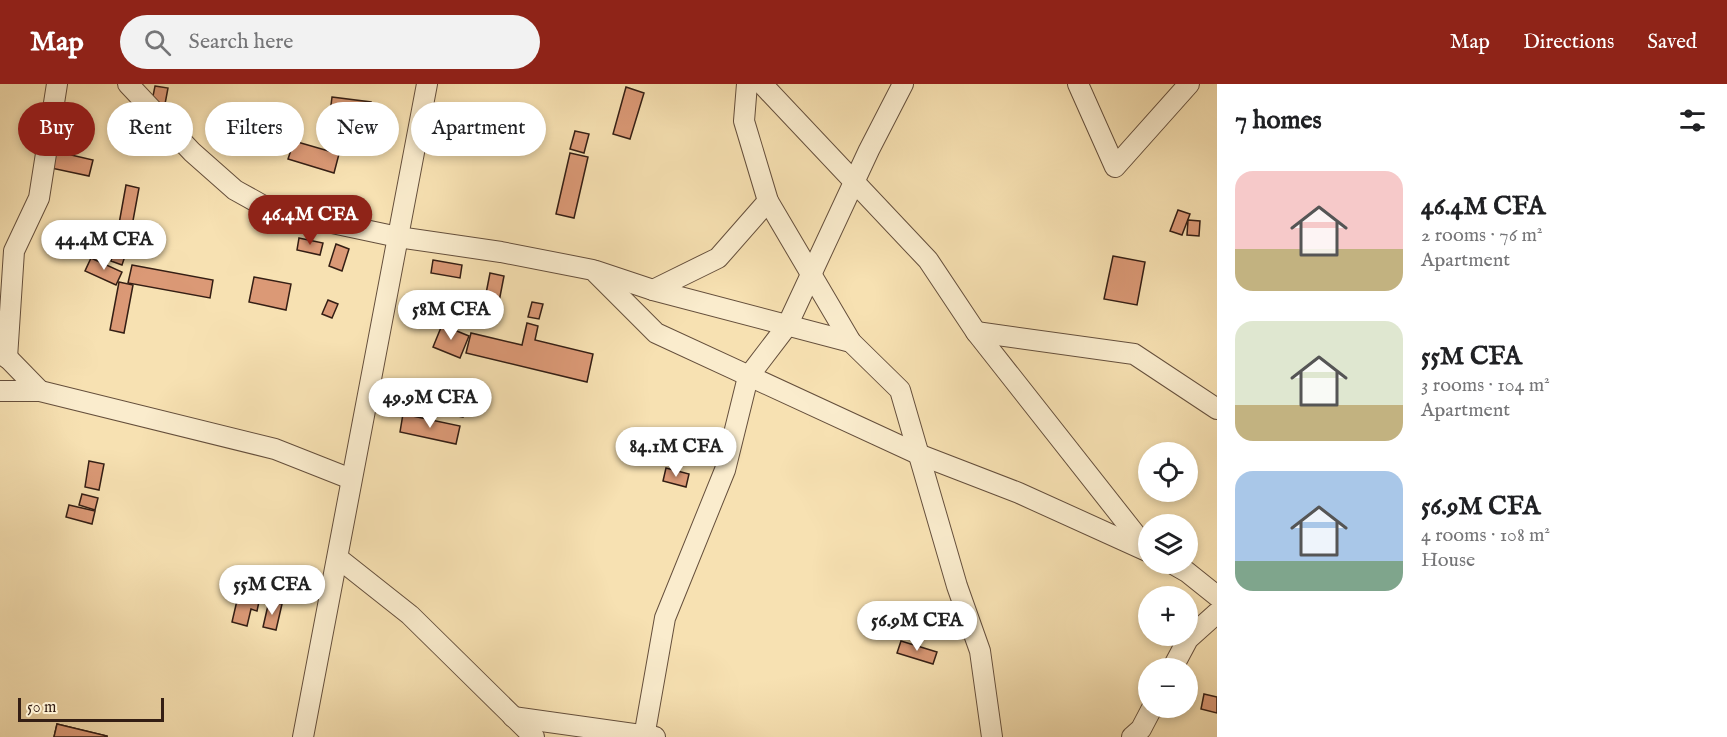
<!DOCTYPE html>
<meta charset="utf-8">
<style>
:root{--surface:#fff;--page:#f2f2f2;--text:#202124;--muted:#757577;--accent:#8f2418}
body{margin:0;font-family:"IM FELL English",serif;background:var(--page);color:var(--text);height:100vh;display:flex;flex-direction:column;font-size:22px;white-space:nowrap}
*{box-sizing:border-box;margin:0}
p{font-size:20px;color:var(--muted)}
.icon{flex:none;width:33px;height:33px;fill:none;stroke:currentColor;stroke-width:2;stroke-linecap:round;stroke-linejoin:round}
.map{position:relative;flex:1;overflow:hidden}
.side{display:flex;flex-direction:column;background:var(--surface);width:510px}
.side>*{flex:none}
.guide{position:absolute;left:18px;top:18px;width:570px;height:54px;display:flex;gap:12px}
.controls{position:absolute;left:1138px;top:358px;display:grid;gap:12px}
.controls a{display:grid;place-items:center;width:60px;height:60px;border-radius:50%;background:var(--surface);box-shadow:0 3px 9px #0003;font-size:30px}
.scale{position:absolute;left:18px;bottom:15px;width:146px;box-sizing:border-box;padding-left:6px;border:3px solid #341e14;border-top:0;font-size:16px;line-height:21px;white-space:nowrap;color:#341e14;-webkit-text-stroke:4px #faeccd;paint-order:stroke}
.price{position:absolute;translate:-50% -51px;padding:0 14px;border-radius:21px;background:#fff;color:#222;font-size:20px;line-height:39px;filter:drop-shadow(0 2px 3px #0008)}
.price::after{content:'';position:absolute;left:50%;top:36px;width:18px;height:14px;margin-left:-9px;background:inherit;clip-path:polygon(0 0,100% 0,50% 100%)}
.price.active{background:var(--accent);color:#fff}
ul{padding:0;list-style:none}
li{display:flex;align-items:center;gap:18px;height:150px;padding:0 18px}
li span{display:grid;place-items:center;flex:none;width:168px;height:120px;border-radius:18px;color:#555}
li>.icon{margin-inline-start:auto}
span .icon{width:72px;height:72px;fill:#fffc;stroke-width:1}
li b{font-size:26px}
h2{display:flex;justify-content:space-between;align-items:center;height:72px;padding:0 18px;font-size:26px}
.tag{padding:0 21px;border-radius:27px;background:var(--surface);box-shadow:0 3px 9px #0003;font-size:21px;line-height:54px}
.tag.active{background:var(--accent);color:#fff}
header{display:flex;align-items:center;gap:36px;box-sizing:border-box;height:84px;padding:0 30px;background:var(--accent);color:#fff}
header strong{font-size:28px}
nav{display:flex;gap:33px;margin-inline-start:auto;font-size:21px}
.search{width:420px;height:54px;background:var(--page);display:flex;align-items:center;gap:15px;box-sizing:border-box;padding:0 21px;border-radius:33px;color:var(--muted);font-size:22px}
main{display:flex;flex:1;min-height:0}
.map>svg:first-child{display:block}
.building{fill:#db9976;stroke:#341e14;stroke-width:1.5}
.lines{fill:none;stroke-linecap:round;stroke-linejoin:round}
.street-casing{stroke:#654f3c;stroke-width:22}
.street{stroke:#faeccd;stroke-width:20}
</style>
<header>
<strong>Map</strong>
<div class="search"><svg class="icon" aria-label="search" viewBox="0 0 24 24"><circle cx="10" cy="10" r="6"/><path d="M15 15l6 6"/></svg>Search here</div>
<nav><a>Map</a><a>Directions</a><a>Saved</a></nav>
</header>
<main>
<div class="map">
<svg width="1217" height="653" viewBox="0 0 1217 653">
<rect width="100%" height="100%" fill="#f7e1b2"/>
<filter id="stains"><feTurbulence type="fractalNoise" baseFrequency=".00333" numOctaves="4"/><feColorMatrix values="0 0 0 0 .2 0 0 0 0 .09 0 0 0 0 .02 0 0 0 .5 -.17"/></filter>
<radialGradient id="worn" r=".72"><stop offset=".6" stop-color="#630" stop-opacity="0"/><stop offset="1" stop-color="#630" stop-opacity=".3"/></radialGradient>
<g class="building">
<path d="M155 2 168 4 165 20 152 17Z"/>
<path d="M626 3 644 9 630 55 613 50Z"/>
<path d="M332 13 371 18 369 35 330 29Z"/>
<path d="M575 47 589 50 584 69 570 65Z"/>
<path d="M294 57 339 70 334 89 288 75Z"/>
<path d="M54 67 93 76 89 92 51 84Z"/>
<path d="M570 69 588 73 574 134 556 130Z"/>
<path d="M126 101 139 104 130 153 117 151Z"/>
<path d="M1178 126 1190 130 1182 151 1170 147Z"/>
<path d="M1188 136 1200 137 1199 152 1187 151Z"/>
<path d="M101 147 130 157 122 181 111 177 115 165 97 159Z"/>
<path d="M299 154 323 159 320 171 297 166Z"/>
<path d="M336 160 349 165 342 187 329 182Z"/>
<path d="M1113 172 1145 178 1137 221 1104 215Z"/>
<path d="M91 174 122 188 116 201 85 187Z"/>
<path d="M433 176 462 181 460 194 431 189Z"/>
<path d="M132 181 213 196 210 214 128 199Z"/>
<path d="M490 189 504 192 497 228 483 225Z"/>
<path d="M254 193 291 200 286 226 249 218Z"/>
<path d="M119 198 133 201 124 249 110 246Z"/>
<path d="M328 216 338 220 332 234 322 230Z"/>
<path d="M532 218 543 220 539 235 528 233Z"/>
<path d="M527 239 538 242 535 256 593 270 587 298 466 269 471 249 522 261Z"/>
<path d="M442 241 469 252 460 274 433 263Z"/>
<path d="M453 304 468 306 463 333 448 330Z"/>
<path d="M403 330 460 342 456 360 400 348Z"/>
<path d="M89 377 104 380 99 406 85 403Z"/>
<path d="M666 384 689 390 686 403 663 397Z"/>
<path d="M82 410 98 414 95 426 79 421Z"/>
<path d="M69 421 95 427 92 440 66 433Z"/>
<path d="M239 508 260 513 257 527 251 525 247 542 232 538Z"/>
<path d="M269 517 282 520 276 546 263 543Z"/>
<path d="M901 557 937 568 933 580 897 569Z"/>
<path d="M1204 610 1217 613V629L1201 625Z"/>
<path d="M57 640 107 652V653H54Z"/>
<path d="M57 640 107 652V653H54Z"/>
</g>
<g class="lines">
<defs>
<g id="street">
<path d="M128 0 192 68 235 106 271 126 398 153 501 168 593 186 656 249 918 370 1019 409 1149 468"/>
<path d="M747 0 744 37 768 117 851 258 900 306 957 502 980 567 992 653"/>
<path d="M762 0 928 176 976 248 1147 465"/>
<path d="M1078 0 1115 83 1189 0"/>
<path d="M596 187 653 206 851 258"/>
<path d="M653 206 718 174 768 117"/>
<path d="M976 248 1134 270 1217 325"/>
<path d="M0 266 40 307"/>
<path d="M7 274 14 167 39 114 57 0"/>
<path d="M0 307H40L275 365 351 395"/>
<path d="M338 474 410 531 534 653"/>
<path d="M1173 480 1187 488 1217 512"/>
<path d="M1172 585 1188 555 1217 529"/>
<path d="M513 633 655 653"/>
<path d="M303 653 427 0"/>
<path d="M644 653 665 534 725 386 748 293 787 242 869 66 903 0"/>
<path d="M1132 653 1141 645 1152 624"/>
</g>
</defs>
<use href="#street" class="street-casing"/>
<use href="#street" class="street"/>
</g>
<rect width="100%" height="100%" filter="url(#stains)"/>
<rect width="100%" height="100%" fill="url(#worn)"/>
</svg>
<div class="controls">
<a><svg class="icon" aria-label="locate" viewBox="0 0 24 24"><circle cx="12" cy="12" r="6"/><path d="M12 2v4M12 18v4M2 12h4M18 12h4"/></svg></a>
<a><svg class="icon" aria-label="layers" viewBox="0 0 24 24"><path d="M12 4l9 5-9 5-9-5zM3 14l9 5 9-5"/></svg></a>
<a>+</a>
<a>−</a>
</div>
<div class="scale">50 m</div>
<b class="price active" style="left:310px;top:162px">46.4M CFA</b>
<b class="price" style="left:104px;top:187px">44.4M CFA</b>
<b class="price" style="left:451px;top:257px">58M CFA</b>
<b class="price" style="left:430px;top:345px">49.9M CFA</b>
<b class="price" style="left:676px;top:394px">84.1M CFA</b>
<b class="price" style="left:272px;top:532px">55M CFA</b>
<b class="price" style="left:917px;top:568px">56.9M CFA</b>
<div class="guide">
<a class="tag active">Buy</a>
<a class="tag">Rent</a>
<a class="tag">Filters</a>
<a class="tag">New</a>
<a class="tag">Apartment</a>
</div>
</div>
<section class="side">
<h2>7 homes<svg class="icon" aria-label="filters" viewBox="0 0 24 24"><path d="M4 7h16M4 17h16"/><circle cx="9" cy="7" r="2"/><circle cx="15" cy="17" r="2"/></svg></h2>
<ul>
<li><span style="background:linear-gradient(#f6c9c9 65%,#c2b280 0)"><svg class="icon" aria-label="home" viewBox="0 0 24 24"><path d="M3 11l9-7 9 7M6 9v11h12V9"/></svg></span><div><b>46.4M CFA</b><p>2 rooms · 76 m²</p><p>Apartment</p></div></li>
<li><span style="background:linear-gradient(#dfe7d0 70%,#c2b280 0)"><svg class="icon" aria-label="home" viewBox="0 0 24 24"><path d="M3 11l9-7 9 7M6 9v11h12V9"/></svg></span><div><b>55M CFA</b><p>3 rooms · 104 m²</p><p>Apartment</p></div></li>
<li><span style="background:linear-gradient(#a9c7e8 75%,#7fa58c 0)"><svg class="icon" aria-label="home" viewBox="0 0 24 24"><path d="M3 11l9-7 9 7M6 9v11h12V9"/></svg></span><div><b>56.9M CFA</b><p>4 rooms · 108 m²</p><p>House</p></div></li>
</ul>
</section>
</main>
